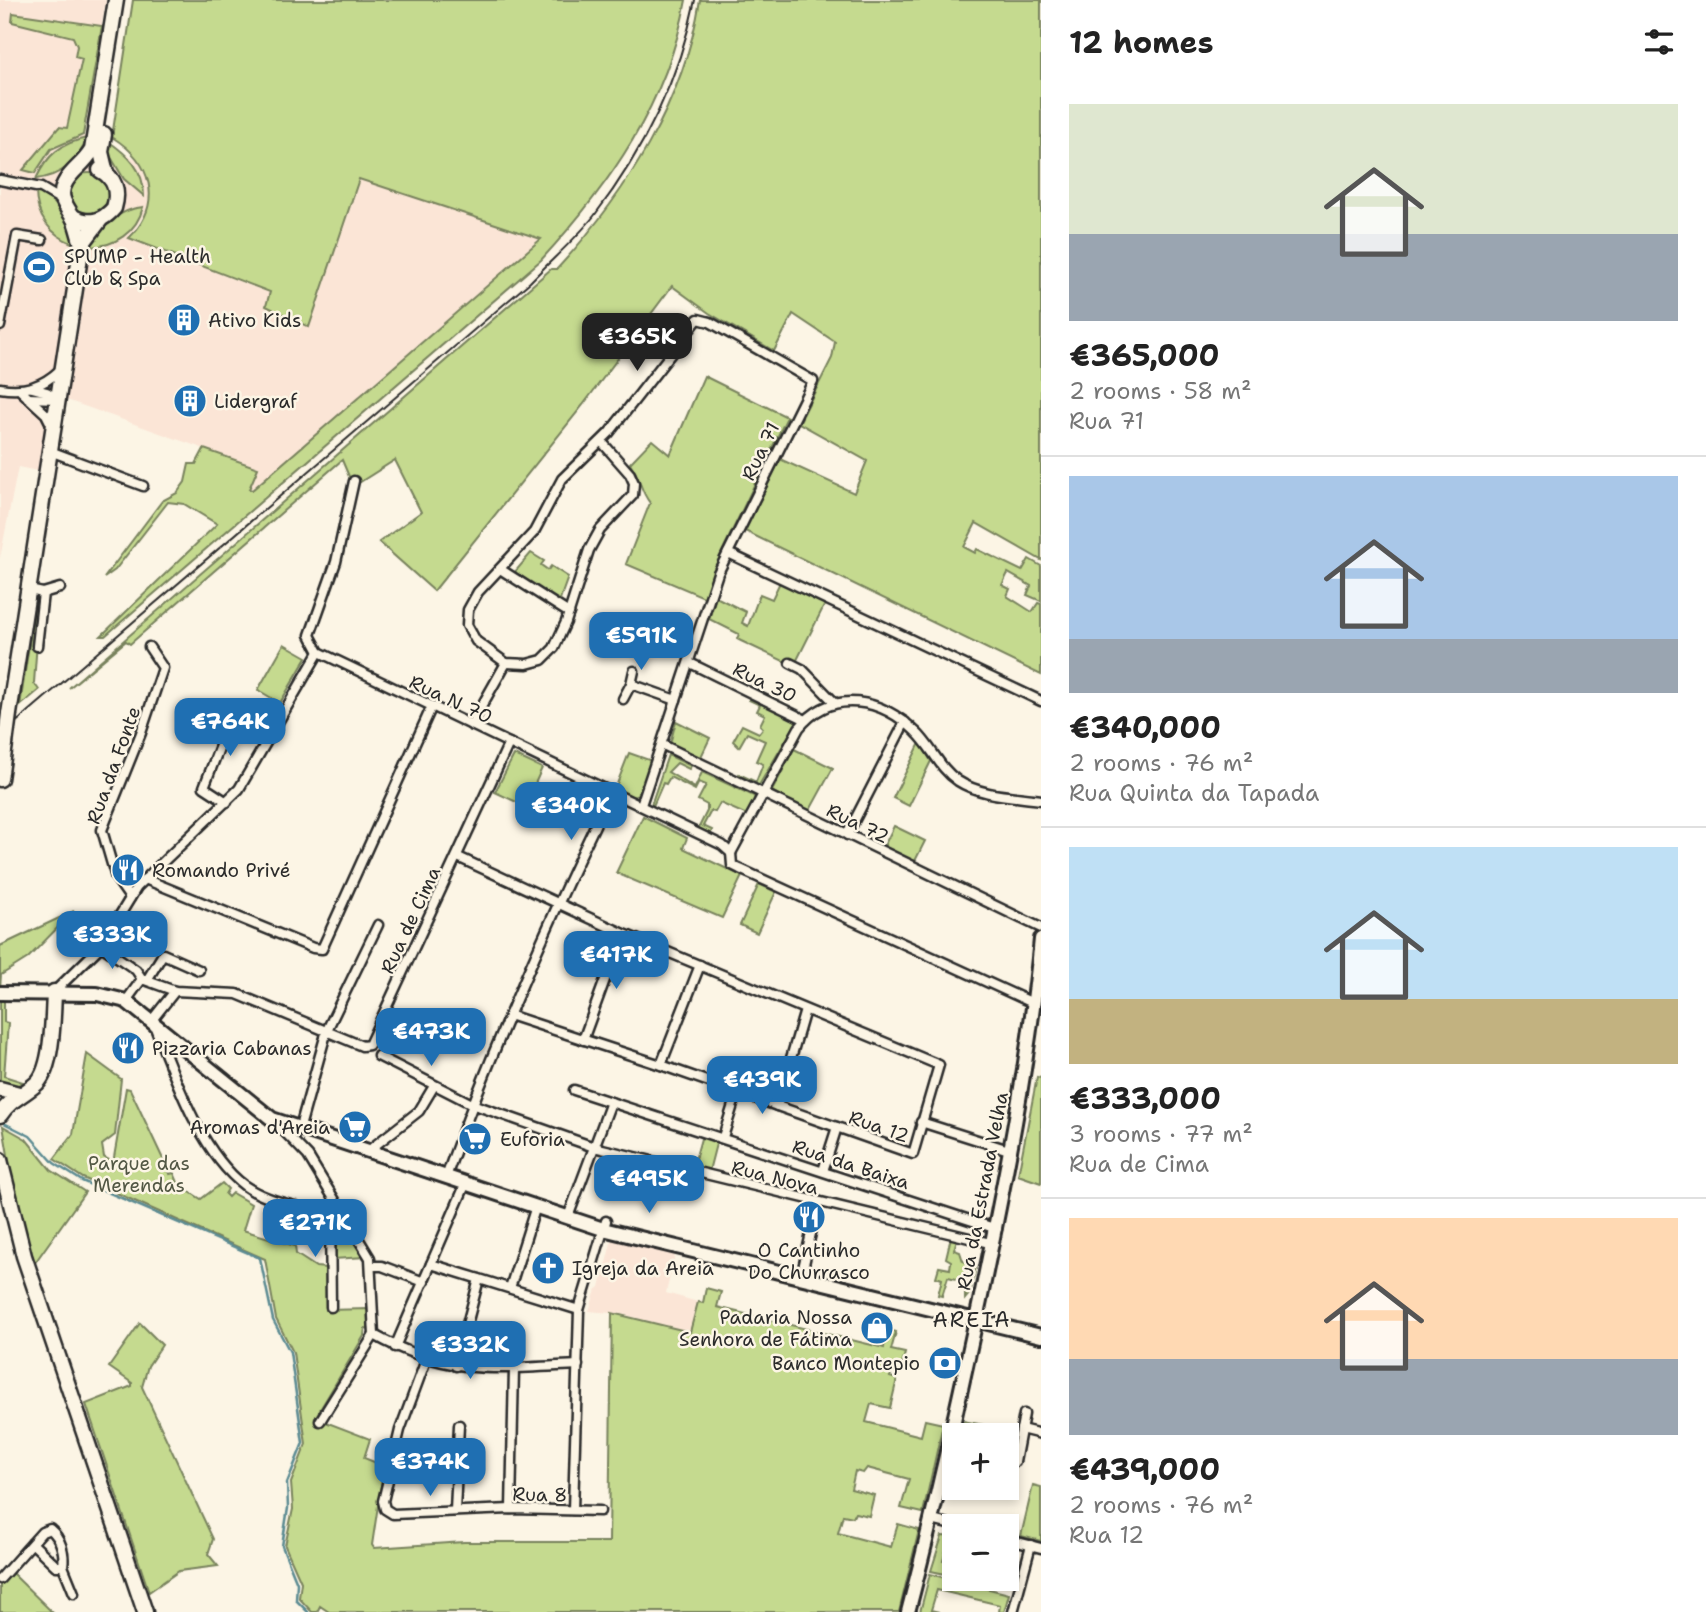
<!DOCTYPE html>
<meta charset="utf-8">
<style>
:root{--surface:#fff;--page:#f2f2f2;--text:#222;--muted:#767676;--line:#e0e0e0;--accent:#1f6fb2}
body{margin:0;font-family:"Shantell Sans",sans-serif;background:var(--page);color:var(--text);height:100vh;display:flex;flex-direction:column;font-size:26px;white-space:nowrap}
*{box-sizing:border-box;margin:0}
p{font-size:23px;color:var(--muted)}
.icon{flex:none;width:38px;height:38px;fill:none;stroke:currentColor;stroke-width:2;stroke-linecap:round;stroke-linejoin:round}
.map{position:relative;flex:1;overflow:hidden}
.sheet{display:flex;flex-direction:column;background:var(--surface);width:665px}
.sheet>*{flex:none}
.fabs{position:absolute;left:942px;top:1423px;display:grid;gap:14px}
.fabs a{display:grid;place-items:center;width:77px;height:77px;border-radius:0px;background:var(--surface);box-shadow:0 4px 10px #0003;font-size:35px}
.price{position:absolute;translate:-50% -60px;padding:0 16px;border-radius:14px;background:var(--accent);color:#fff;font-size:23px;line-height:46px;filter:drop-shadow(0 2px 4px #0008)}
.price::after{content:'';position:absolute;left:50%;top:42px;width:21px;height:16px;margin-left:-10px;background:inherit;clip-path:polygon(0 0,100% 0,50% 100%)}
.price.on{background:#222;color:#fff}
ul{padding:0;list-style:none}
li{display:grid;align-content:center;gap:14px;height:371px;padding:0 28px}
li+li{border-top:2px solid var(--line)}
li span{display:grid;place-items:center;height:217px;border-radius:0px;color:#555}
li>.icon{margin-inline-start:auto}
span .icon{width:126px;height:126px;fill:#fffc;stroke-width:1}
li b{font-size:30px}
h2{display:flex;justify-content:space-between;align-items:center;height:84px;padding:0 28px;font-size:30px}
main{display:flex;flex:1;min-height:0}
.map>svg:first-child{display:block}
.built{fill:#fbe5d6}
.green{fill:#c5da8f;stroke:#78825d;stroke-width:2}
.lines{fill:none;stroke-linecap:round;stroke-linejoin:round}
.stream{stroke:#5b8b92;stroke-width:2.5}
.street-casing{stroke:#2b2b2b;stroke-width:13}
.secondary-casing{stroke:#2b2b2b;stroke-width:18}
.primary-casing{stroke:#2b2b2b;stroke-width:19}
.street{stroke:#fcf5e5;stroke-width:8}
.secondary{stroke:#fcf5e5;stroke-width:12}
.primary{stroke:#fcf5e5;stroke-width:14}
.tram{stroke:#2b2b2b;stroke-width:2}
.primary-bridge-casing{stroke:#2b2b2b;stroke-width:19;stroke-linecap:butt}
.primary-bridge{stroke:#fcf5e5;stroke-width:14}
.labels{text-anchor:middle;stroke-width:5;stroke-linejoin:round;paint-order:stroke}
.poi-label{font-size:19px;fill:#2b2b2b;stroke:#fcf5e5;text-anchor:start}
.street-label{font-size:19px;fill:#2b2b2b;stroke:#fcf5e5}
.park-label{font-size:19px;fill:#525744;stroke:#fcf5e5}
.neighbourhood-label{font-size:21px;letter-spacing:2px;fill:#2b2b2b;stroke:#fcf5e5}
</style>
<main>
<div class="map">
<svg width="1041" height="1612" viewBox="0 0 1041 1612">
<rect width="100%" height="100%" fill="#fcf5e5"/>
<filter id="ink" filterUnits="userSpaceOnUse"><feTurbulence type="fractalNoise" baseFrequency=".0143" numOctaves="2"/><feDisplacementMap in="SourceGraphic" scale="14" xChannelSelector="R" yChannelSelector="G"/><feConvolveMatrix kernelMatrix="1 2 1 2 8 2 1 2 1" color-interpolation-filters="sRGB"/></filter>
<g filter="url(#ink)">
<g class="built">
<path d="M0 0H106L83 135 139 160 145 175 150 188 148 209 129 238 270 293 308 327 362 167 552 230 252 490 249 489 258 468 67 400 62 429 45 425 38 471 18 467 0 558Z"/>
<path d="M612 1239 675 1255 666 1293 698 1302 690 1332 621 1314 589 1311 596 1290 600 1287Z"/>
</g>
<g class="green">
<path d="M133 0H686C667 103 610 185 541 260L105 636H101L217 524 184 504 168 502 115 570 104 578 162 501 177 493 185 482 189 464H196L204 449 258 468 249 489 252 490 541 239 359 179 309 327 266 306 270 292 129 238C164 203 152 162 112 137Z"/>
<path d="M700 0H1041V560L976 523 964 547 975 553 977 549 1022 571 1029 559 1041 566V601L1027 595 1031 586 1008 573 1002 585 1010 589 1007 596 1032 612 1038 603 1041 604V675L745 531 780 459 854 493 867 461 799 423 832 358 835 342 793 314 774 351 709 313 672 286 583 405 434 591 379 542 421 512 395 460 357 484 350 479 342 460 130 644 126 641 69 688 551 269H557C626 194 684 102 700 0Z"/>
<path d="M13 13 102 26 83 135 51 149 35 173 23 170 59 127 67 128 82 59 75 57 77 46 73 37 12 22Z"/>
<path d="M87 138C78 162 61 176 36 179 47 155 61 143 87 138Z"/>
<path d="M108 141C128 155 144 169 144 196L124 179 106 149Z"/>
<circle cx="89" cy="193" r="20"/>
<path d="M36 191C57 200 73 221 74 244 50 235 36 216 36 191Z"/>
<path d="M143 207C137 232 114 247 89 247 103 226 116 210 143 207Z"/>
<path d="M704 376 787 417 720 556 706 598 626 564 650 503C640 491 640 476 630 463L652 440 670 455Z"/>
<path d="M531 553 544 561 541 565 548 570 551 566 568 577 559 602 514 573Z"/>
<path d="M780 582 825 604 794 666 741 641 737 639 739 634 709 619 716 597 746 612 742 623 748 626 760 594 772 599Z"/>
<path d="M36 596 40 600 34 683 39 690 20 706Z"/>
<path d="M284 644 307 657 280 703 258 690Z"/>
<path d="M750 696 795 718 796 723 758 787 737 777 739 774 756 782 763 764 756 761 765 741 747 733 739 747 733 741 742 725 759 733 763 728 760 725 765 715 757 711 760 705 749 700Z"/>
<path d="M676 721 710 738 700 759 670 744Z"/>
<path d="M920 743 931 761 909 806 893 798Z"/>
<path d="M794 749 833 768 809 812 772 791Z"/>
<path d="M629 753 652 761 641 794 633 797 615 789Z"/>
<path d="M514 755 542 768 525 806 495 792Z"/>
<path d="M668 755 691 766 689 769 677 763 668 772 695 788 702 772 754 796 755 800 747 815 720 803 715 812 711 811 703 826 712 830 710 835 698 829 707 811V805L698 800 706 785 699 782 695 790 670 777 666 784 663 783 653 806 651 805Z"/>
<path d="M643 816 687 838 683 848 742 876 722 918 616 873Z"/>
<path d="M894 826 925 841 914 863 883 848Z"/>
<path d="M759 884 776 892 757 933 740 925Z"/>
<path d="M74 911 28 958 1 975 0 988V946Z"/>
<path d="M0 999H4V1022L8 1023 4 1076 23 1082 15 1087 0 1082Z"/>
<path d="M87 1054 121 1079 115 1135 102 1145 104 1157 111 1161 110 1169H112L126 1088 130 1089 170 1174 174 1173 179 1185 201 1199 222 1183 228 1189 225 1194 228 1197 232 1193 251 1204 243 1230 295 1246 296 1254 316 1267 326 1268V1310L369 1309 370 1329 365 1328 364 1336 315 1418 370 1439 364 1458 384 1466 372 1545 374 1548 464 1542H609L612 1313 690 1332 698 1302 703 1303 706 1288 721 1292 717 1307 884 1348 886 1329 896 1332 891 1350 905 1353 901 1369 893 1367 890 1377 897 1379 890 1408 871 1404 866 1422 921 1436 925 1420 943 1424 923 1513 901 1508 909 1479 867 1468 863 1473 855 1471 851 1489 874 1495 869 1516 855 1513 853 1517 843 1515 838 1533 891 1547 898 1524 919 1530 899 1612H329L320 1606 317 1612H312L299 1598 301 1582 285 1546 293 1509 291 1483 306 1444 293 1352 276 1319 265 1259 83 1178 54 1159 73 1134Z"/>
<path d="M1037 1077 1041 1078V1183L1018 1175Z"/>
<path d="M3 1126 26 1139 51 1170 85 1192 34 1264 15 1196Z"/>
<path d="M702 1135 717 1140 709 1171 693 1167Z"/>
<path d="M345 1224 365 1257 333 1259 332 1229Z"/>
<path d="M951 1237 957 1239 954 1250 960 1252 963 1261 976 1266 970 1293 965 1299V1281L948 1277 942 1296 938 1295 942 1279 936 1277 939 1267 950 1269 951 1261 946 1258Z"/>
<path d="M140 1323 162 1345 148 1366 142 1387 213 1539 208 1554 218 1566 179 1571 149 1592 86 1404 132 1386V1383L109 1367Z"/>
<path d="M963 1421 1015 1431 1006 1473V1435L983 1430 981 1435H960Z"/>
<path d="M1033 1485 1041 1487V1541L1021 1536Z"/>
<path d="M942 1536 954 1537V1540H949L943 1561 953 1563 950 1575 931 1571Z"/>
<path d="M11 1572 52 1612H0V1584Z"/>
<path d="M930 1574 1009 1594 1004 1612H999L1000 1605 937 1590 931 1610 939 1612H920Z"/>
</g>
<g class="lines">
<path class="stream" d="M4 1123 30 1136 54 1163 82 1181 260 1258 273 1320 290 1352 303 1443 287 1483 288 1508 282 1546 297 1583 296 1600 308 1612"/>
<defs>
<g id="street">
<path d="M0 180 41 188 63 201"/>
<path d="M0 326 17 236 42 240"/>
<path d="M0 388C24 392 42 387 60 370"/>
<path d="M32 388 47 392 57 399"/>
<path d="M21 391 46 414 53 428"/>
<path d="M28 398 57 399"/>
<path d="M601 441 630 474 634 483 633 495 600 530 589 550 566 622 554 648 542 660 527 664 506 663 476 641 467 625 468 610 478 592 534 532 562 479 609 433 698 319 710 322 813 381 718 573 641 805"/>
<path d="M50 451 143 486"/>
<path d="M354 481 336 562 310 635 319 652 722 845 731 853"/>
<path d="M728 553 1041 701"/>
<path d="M500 569 569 613"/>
<path d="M29 590 43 593 37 646"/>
<path d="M43 593 60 588"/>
<path d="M690 663 806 720"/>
<path d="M790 663 802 669 835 703"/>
<path d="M631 684 634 671"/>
<path d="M623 699 631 684 676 700"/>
<path d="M471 725 506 663"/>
<path d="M663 745 1041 928"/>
<path d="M227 802 204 787 233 712"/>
<path d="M847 835 905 722"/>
<path d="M731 853 799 728C832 687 883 699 916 732 932 747 939 768 958 781 981 796 1014 796 1041 800"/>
<path d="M731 853 732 865 740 869 1035 1004"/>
<path d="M458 857 622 933 939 1065 913 1154 661 1065 509 1015"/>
<path d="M145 879 313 948 322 949 432 706"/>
<path d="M130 898 116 878 102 830 141 733 163 668 149 647"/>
<path d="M101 946 136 970 142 979"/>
<path d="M147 980 163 954 199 970"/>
<path d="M175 991 152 1020C173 1072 199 1152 245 1186 259 1196 278 1202 295 1206 311 1211 324 1216 341 1210"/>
<path d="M54 992 101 946 137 887 239 789 319 652"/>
<path d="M126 1001 142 979 175 991 237 994 362 1046 369 1045 509 743"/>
<path d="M583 1040 622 933"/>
<path d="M378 1056 472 1104 594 1147 994 1244"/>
<path d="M661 1065 700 965"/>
<path d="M574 1090 997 1229"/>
<path d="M777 1106 805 1010"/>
<path d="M274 1121 308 1156 370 1258 374 1335"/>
<path d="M921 1122 1012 1151"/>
<path d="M300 1127 327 1030 378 925"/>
<path d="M723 1137 737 1092"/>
<path d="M373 1147 419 1111 434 1086"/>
<path d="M823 1171 837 1127"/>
<path d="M446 1177C493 1045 550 918 611 792"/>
<path d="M330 1214 331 1307"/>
<path d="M568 1217 611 1102"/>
<path d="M431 1264 579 1310"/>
<path d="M373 1266H382L424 1282"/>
<path d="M801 1277 818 1203"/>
<path d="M510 1288 536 1206"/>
<path d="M374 1335C448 1376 497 1369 578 1365"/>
<path d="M395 1347 466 1183"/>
<path d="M426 1360 400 1430 383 1501 385 1509 393 1514 511 1509 600 1511"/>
<path d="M456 1366 479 1279"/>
<path d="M320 1421 374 1335"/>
<path d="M1021 1429 1041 1434"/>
<path d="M1015 1462 1024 1414"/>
<path d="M511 1509 514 1368"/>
<path d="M573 1510 579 1310 606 1221"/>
<path d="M455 1511 459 1425"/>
<path d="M932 1520 956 1526"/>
<path d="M1006 1539 1041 1548"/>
<path d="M63 1566 74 1593"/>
<path d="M0 1579 42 1532 50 1529C61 1538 65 1553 63 1566H56L32 1543"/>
<path d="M1013 1612 1031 1545"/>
</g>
<g id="secondary">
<path d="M0 993 97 994 126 1001 272 1119 603 1229 1041 1336"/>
<path d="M908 1612C935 1509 958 1405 980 1301 1005 1181 1029 1061 1041 939"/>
</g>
<g id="primary">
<path d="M104 134 101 152 106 173"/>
<path d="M73 217C89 225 102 222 114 208 119 191 115 178 100 170"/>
<path d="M82 244C79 236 77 224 73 217 65 205 57 195 66 181 73 169 84 164 92 150L116 0"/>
<path d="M9 714 82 244 100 220"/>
<path d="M0 779 5 744"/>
<path d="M0 1089 19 1094"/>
<path d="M0 1115C10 1099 24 1095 37 1083 53 1067 53 1014 54 992"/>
<path d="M0 1160 24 1256 145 1612"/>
</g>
</defs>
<use href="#street" class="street-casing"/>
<use href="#secondary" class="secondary-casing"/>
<use href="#primary" class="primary-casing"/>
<use href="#street" class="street"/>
<use href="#secondary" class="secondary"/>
<use href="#primary" class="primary"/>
<path class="tram" d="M0 736 530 282C551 260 575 240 594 216 643 152 679 79 695 0"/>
<defs>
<path id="primary-bridge" d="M5 744 9 714"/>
</defs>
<use href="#primary-bridge" class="primary-bridge-casing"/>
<use href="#primary-bridge" class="primary-bridge"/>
</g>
</g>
<defs>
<symbol id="stadium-disc" viewBox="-11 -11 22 22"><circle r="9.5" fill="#1f6fb2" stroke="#fcf5e5"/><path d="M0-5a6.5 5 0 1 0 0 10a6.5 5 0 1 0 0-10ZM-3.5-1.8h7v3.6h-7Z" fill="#fff"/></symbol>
<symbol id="building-disc" viewBox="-11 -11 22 22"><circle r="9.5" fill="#1f6fb2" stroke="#fcf5e5"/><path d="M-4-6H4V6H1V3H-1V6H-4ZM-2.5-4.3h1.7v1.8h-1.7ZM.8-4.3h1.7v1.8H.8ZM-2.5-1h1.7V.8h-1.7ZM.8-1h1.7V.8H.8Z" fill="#fff"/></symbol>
<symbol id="restaurant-disc" viewBox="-11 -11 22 22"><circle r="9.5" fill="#1f6fb2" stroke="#fcf5e5"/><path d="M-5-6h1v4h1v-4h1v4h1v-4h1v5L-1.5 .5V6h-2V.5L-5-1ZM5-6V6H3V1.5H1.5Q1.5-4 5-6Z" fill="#fff"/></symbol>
<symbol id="supermarket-disc" viewBox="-11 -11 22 22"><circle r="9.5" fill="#1f6fb2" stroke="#fcf5e5"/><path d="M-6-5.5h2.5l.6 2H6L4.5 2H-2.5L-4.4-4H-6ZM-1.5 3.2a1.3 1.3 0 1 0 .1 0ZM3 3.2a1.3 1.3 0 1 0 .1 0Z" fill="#fff"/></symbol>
<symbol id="church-disc" viewBox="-11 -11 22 22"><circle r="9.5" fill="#1f6fb2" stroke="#fcf5e5"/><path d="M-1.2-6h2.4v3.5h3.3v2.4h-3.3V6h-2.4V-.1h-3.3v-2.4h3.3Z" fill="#fff"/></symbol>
<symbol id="shop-disc" viewBox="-11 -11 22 22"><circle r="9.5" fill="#1f6fb2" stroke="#fcf5e5"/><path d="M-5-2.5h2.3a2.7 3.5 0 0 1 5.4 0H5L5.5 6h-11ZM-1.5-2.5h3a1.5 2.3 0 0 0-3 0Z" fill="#fff"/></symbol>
<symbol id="bank-disc" viewBox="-11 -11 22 22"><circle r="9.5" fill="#1f6fb2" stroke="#fcf5e5"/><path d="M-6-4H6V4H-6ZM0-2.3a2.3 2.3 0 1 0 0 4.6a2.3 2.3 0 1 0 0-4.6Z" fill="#fff"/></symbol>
</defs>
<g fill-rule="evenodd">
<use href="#stadium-disc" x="20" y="248" width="38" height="38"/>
<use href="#building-disc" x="165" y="301" width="38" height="38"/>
<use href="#building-disc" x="171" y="382" width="38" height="38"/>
<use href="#restaurant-disc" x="109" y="851" width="38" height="38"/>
<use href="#restaurant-disc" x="109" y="1029" width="38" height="38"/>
<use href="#supermarket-disc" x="336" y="1108" width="38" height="38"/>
<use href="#supermarket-disc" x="456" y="1120" width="38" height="38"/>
<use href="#restaurant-disc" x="790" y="1198" width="38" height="38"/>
<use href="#church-disc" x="529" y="1249" width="38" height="38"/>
<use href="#shop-disc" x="858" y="1309" width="38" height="38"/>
<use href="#bank-disc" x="926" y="1344" width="38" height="38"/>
</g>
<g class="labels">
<g class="poi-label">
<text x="64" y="263">SPUMP - Health<tspan x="64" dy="22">Club &amp; Spa</tspan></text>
<text x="208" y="327">Ativo Kids</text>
<text x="214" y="408">Lidergraf</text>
<text x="152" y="877">Romando Privé</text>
<text x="152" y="1055">Pizzaria Cabanas</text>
<text x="330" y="1134" text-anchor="end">Aromas d'Areia</text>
<text x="500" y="1146">Euforia</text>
<text x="809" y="1257" text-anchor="middle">O Cantinho<tspan x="809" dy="22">Do Churrasco</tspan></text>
<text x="572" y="1275">Igreja da Areia</text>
<text x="852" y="1324" text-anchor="end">Padaria Nossa<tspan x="852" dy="22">Senhora de Fátima</tspan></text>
<text x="920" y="1370" text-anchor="end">Banco Montepio</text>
</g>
<g class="street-label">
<text transform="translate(760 451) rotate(-64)" y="7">Rua 71</text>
<text transform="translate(765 682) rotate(26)" y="7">Rua 30</text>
<text transform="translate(451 699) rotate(25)" y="7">Rua N 70</text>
<text transform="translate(113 765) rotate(-70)" y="7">Rua da Fonte</text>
<text transform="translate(858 823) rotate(26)" y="7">Rua 72</text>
<text transform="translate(410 920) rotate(-65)" y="7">Rua de Cima</text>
<text transform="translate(879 1126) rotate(19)" y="7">Rua 12</text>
<text transform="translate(851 1164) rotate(18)" y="7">Rua da Baixa</text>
<text transform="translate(775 1177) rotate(14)" y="7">Rua Nova</text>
<text transform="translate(982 1191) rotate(-79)" y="7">Rua da Estrada Velha</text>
<text transform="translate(540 1494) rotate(1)" y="7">Rua 8</text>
</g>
<g class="park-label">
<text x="139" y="1170">Parque das<tspan x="139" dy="22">Merendas</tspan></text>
</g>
<g class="neighbourhood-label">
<text x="972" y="1327">AREIA</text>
</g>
</g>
</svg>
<div class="fabs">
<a>+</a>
<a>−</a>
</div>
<b class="price on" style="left:637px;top:373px">€365K</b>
<b class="price" style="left:641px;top:672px">€591K</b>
<b class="price" style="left:230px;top:758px">€764K</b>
<b class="price" style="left:571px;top:842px">€340K</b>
<b class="price" style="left:112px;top:971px">€333K</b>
<b class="price" style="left:616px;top:991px">€417K</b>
<b class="price" style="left:431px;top:1068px">€473K</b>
<b class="price" style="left:762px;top:1116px">€439K</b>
<b class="price" style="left:649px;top:1215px">€495K</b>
<b class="price" style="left:315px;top:1259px">€271K</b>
<b class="price" style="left:470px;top:1381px">€332K</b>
<b class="price" style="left:430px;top:1498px">€374K</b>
</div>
<section class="sheet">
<h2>12 homes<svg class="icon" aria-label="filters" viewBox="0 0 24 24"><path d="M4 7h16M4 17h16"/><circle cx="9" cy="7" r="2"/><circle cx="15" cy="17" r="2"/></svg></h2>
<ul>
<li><span style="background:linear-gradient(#dfe7d0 60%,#9aa5b1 0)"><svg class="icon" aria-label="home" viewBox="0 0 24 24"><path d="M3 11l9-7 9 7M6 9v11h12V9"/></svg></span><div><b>€365,000</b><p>2 rooms · 58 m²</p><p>Rua 71</p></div></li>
<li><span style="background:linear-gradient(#a9c7e8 75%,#9aa5b1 0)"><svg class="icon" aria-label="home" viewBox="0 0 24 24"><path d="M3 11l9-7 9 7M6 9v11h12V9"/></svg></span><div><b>€340,000</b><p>2 rooms · 76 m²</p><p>Rua Quinta da Tapada</p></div></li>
<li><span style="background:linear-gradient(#bfe0f5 70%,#c2b280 0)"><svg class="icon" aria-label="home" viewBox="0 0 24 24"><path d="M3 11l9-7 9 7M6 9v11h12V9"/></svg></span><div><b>€333,000</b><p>3 rooms · 77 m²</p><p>Rua de Cima</p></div></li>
<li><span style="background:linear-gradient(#ffd9b3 65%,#9aa5b1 0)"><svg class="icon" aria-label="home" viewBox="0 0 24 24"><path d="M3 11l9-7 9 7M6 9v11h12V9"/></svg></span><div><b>€439,000</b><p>2 rooms · 76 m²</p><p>Rua 12</p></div></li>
</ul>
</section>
</main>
